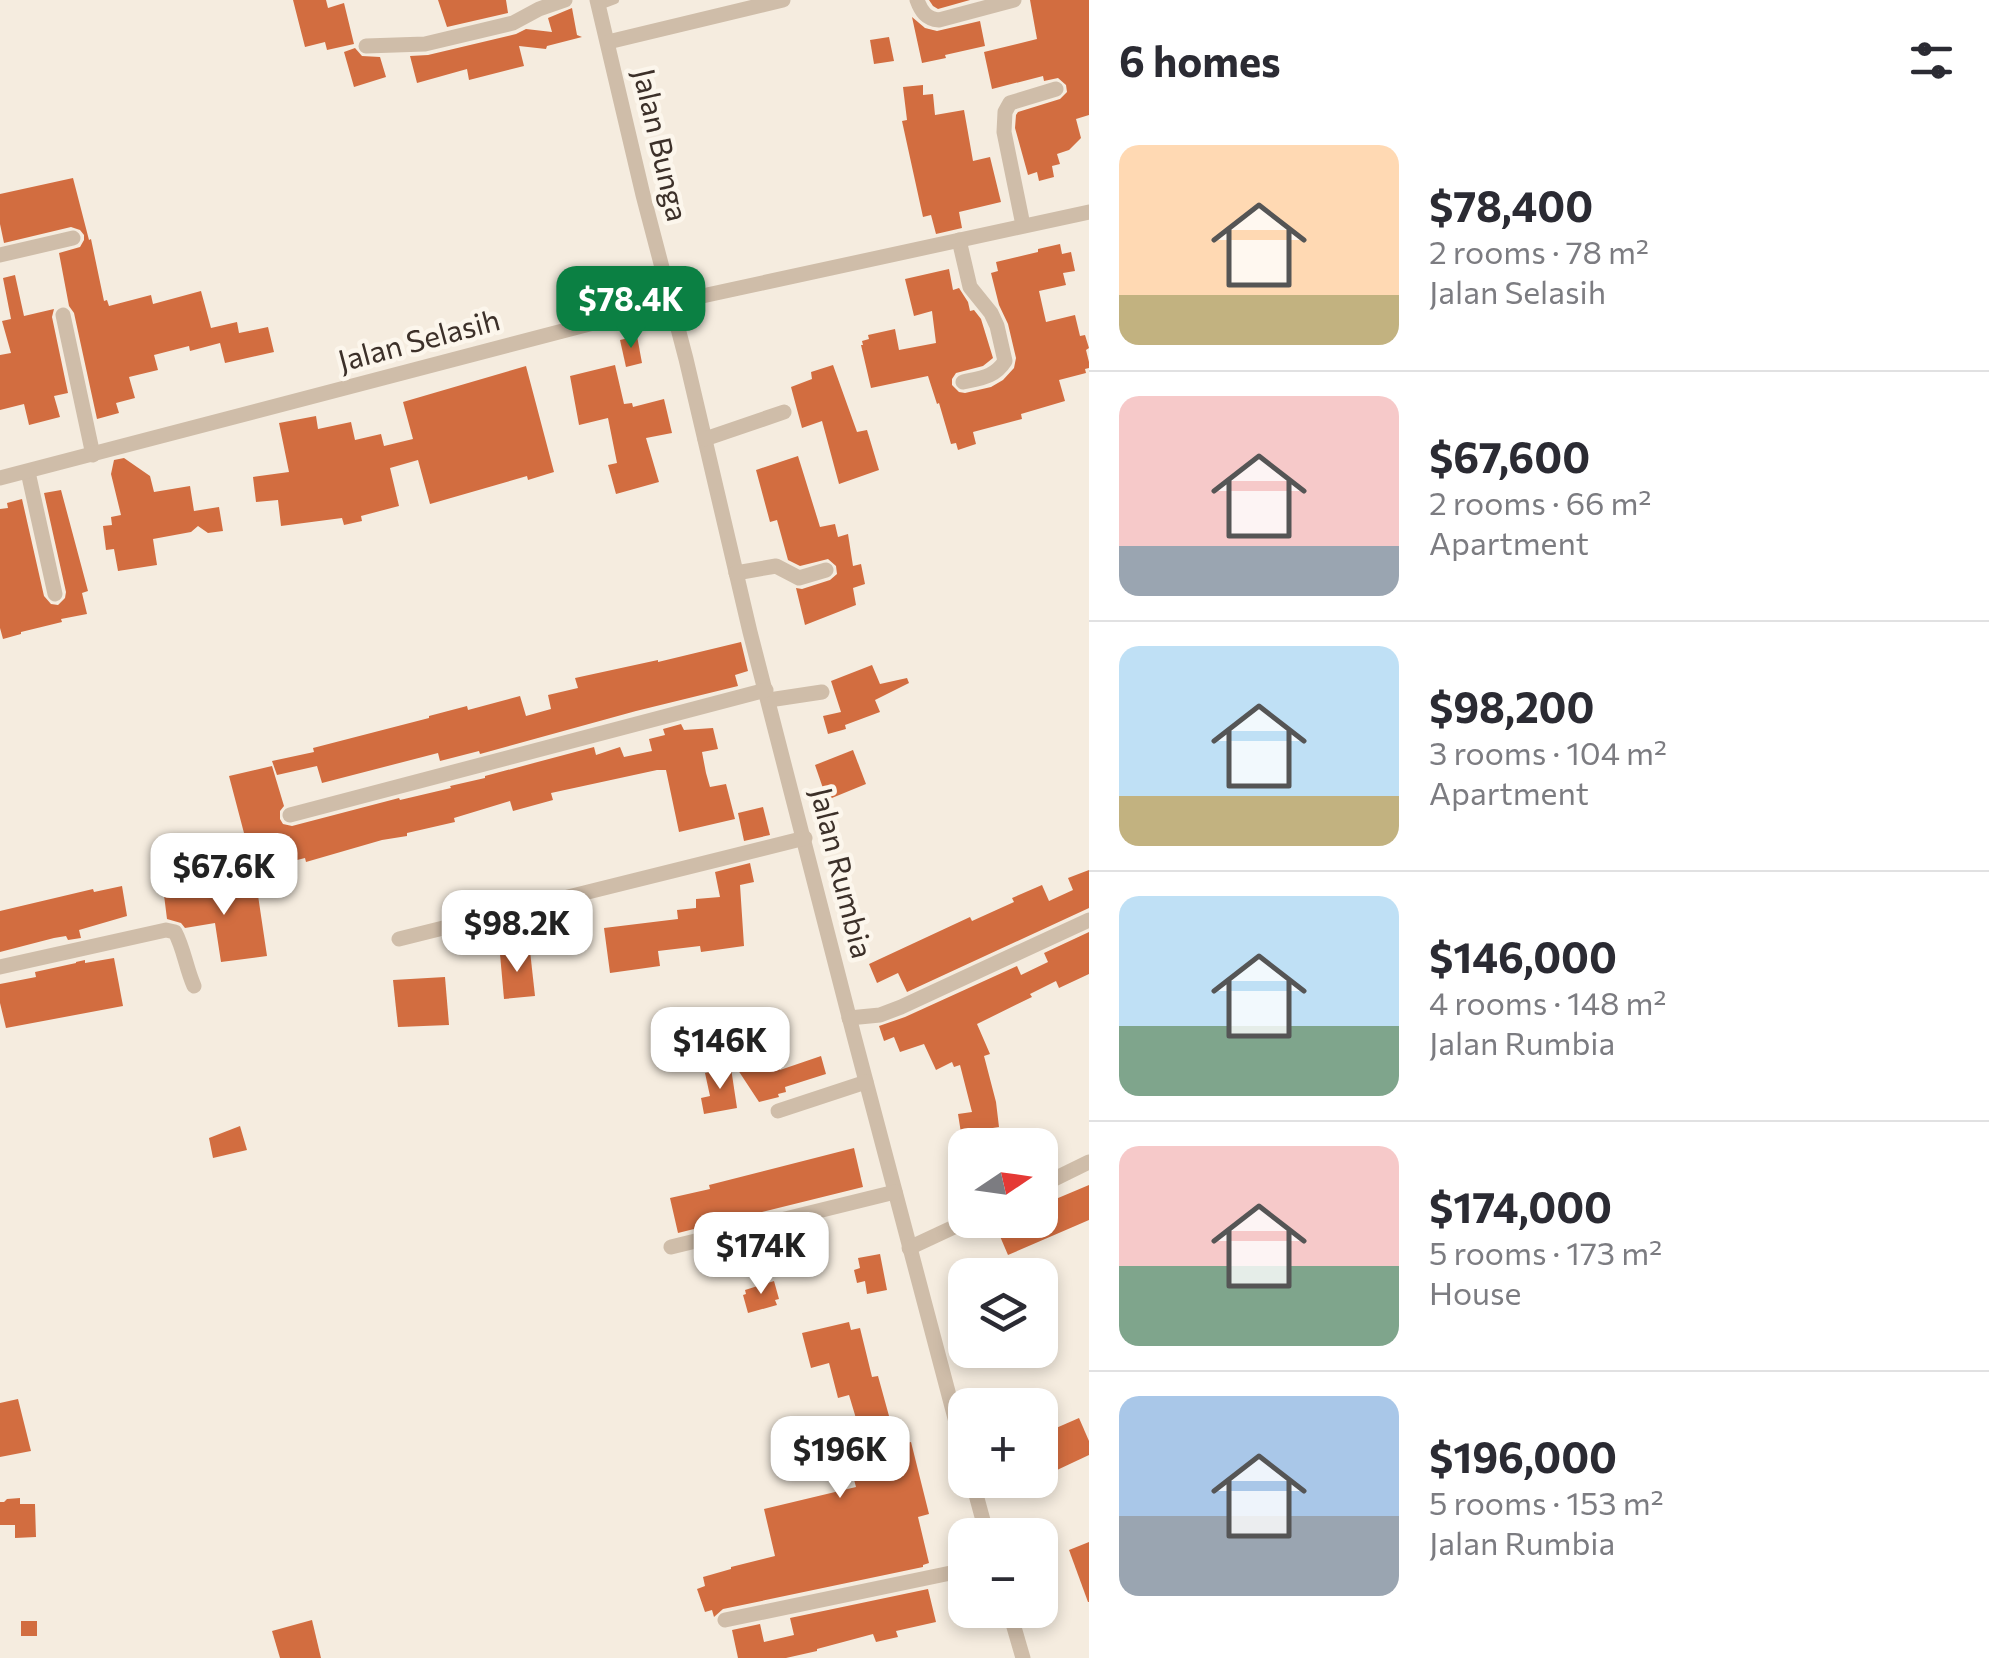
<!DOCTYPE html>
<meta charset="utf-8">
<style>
:root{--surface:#fff;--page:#f7f7f7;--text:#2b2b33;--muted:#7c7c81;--line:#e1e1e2;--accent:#0b8043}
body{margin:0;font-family:Commissioner,sans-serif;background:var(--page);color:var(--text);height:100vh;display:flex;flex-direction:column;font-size:38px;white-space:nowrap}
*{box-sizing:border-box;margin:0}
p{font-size:32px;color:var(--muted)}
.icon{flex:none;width:55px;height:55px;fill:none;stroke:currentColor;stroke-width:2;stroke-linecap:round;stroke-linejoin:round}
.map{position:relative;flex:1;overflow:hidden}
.panel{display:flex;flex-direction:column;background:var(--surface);width:900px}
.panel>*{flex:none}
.needle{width:65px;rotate:77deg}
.tools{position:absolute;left:948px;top:1128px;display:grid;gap:20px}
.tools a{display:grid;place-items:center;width:110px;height:110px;border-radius:20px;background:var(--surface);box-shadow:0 5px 15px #0003;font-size:50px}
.price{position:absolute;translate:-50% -85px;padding:0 22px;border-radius:20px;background:#fff;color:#222;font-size:32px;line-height:65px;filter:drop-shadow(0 2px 5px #0008)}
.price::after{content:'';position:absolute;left:50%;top:60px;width:30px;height:22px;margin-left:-15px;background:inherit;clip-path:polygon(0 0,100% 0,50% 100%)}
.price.active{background:var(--accent);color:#fff}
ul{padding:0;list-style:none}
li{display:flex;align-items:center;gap:30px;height:250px;padding:0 30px}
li+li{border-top:2px solid var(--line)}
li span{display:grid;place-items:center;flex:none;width:280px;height:200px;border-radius:20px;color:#555}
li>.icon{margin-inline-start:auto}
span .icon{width:120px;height:120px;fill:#fffc;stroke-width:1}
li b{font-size:42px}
h2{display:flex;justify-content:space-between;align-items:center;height:120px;padding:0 30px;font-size:42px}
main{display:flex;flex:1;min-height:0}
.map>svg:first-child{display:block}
.building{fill:#d26d40}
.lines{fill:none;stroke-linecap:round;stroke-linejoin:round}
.service{stroke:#cfbda9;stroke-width:8}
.minor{stroke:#cfbda9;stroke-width:15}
.labels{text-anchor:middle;stroke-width:9;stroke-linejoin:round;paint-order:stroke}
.street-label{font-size:30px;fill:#3c3029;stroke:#fcf6ec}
</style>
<main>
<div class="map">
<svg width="1089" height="1658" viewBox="0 0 1089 1658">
<rect width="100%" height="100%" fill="#f5ecdf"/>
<g class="building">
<path d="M293 0H326L328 8 344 3 354 44 327 50 325 42 305 47Z"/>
<path d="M438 0H506L508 13 447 27Z"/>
<path d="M929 0H970L938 9 933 6Z"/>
<path d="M1030 0H1089V115L1076 119 1081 138 1069 150 1057 154 1060 164 1052 166 1054 177 1039 181 1037 172 1028 175 1015 128 1016 115 1018 112 1060 99 1067 92 1066 85 1058 78 1044 81 1043 76 992 89 984 52 1037 39Z"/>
<path d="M572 8 577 35 582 37 547 46 546 49 519 46 524 66 469 80 467 69 417 83 410 56 428 55 516 34 526 29 552 32 548 18Z"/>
<path d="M912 17 925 28 937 31 980 21 985 46 945 55 946 58 922 63Z"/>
<path d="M889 37 894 61 874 64 870 40Z"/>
<path d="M355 48 362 56 380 57 386 77 354 87 344 52Z"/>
<path d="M923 85V95L933 94 935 115 964 110 973 161 990 157 1001 202 959 212 962 228 936 234 931 215 923 217 902 121 907 120 903 87Z"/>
<path d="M73 178 89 240 91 239 104 301 107 300 109 306 151 295 153 304 201 291 211 328 237 322 239 333 268 327 274 352 225 363 220 343 190 351 189 346 154 355 158 370 129 377 135 398 116 403 119 413 97 419 74 313 69 306 59 253 80 247 84 240V235L80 230 71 227 4 243 0 224V194Z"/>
<path d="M1060 244 1062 254 1071 252 1075 271 1063 273 1066 285 1039 291 1046 322 1075 315 1080 336 1085 335 1089 348 1086 350 1089 362V368L1085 369 1086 373 1059 380 1065 401 1021 414 1022 419 973 432 976 444 958 450 956 443 951 444 939 403 937 404 928 376 871 388 861 345H863L862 341 869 339 868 335 895 329 899 350 936 343 932 311 914 316 905 279 949 269 953 290 959 288 968 302 970 311 974 310 981 319 993 358 983 366 956 373 952 379V385L959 392 965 393 991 387 1003 380 1014 368 1016 358 1008 324 999 305 991 273 998 271 996 262 1038 252V249Z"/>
<path d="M15 275 24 316 54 309 52 317 68 393 54 396 60 417 29 425 24 404 0 410V355L11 353 2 321 11 319 3 278Z"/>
<path d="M637 336 642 363 626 367 620 340Z"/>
<path d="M615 365 624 404 632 403 633 407 664 399 672 433 646 438 659 482 616 494 608 465 617 463 608 418 579 425 570 376Z"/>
<path d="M833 365 857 432 867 430 879 470 839 484 822 421 802 428 791 387 812 379 811 372Z"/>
<path d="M526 366 554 472 528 480 527 476 430 504 418 460 390 468 399 506 361 516 362 521 344 525 342 518 281 526 278 500 256 502 253 477 289 472 279 423 316 416 318 429 351 422 355 440 381 434 384 446 413 439 403 402Z"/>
<path d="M798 456 820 527 835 524 838 537 848 534 853 566 861 564 865 584 853 588 856 605 805 625 796 588 802 589 830 580 837 574 836 566 828 559 800 566 788 560 777 520 770 522 756 470Z"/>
<path d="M124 458 150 476 154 492 190 486 194 511 219 507 223 531 208 533 198 526 191 532 153 539 157 565 118 571 114 549 106 550 103 526 112 525 111 517 121 515 111 474 114 460Z"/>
<path d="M61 490 88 591 82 593 87 614 61 619 62 622 21 632V634L3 639 0 628V509L8 508 7 503 22 499 44 596 51 604 58 605 65 598 66 592 44 493Z"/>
<path d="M741 642 748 671 735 675 738 686 636 711 480 754 479 751 440 761 438 753 322 783 317 766 277 775 272 761 314 752 313 748 429 718V716L467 706 468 710 520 696 526 716 551 709 548 695 578 688 575 678 658 660V662Z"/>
<path d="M872 665 880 684 907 678 909 683 875 700 880 712 845 725 846 729 828 734 823 716 841 712 831 681Z"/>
<path d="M681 724 684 730 713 728 718 749 702 752 706 773 710 787 726 784 735 819 679 832 666 770H657L551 793 553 800 513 811 510 801 454 818 455 822 407 833V836L382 840 306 862 305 858 254 871 229 776 272 766 284 806 280 811V819L283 824 292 826 399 798 400 800 451 788 450 786 485 778V776L594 747 596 755 620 747 624 757 652 751 649 739 665 735 663 729Z"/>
<path d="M853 750 866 784 827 800 815 765Z"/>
<path d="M763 807 770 835 744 841 738 813Z"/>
<path d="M750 863 754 882 740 885 744 946 701 952 700 946 658 951 660 966 610 973 604 928 678 919 677 910 696 908V899L720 897 715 872Z"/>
<path d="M1089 870V908L907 992 898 973 877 983 869 964 970 917 972 921 1014 902 1012 898 1042 885 1049 901 1073 890 1068 878Z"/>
<path d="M256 882 267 956 221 962 215 923 185 928 181 923 167 919 164 895Z"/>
<path d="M122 886 127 916 79 930 81 938 68 940 66 936 54 938 0 952V911L93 889 94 892Z"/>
<path d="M1089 932V974L1059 988 1056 981 1030 994 1032 997 977 1024 990 1054 984 1056 996 1102 999 1127 961 1133 958 1114 972 1112 960 1065 954 1067 952 1062 936 1070 924 1044 900 1052 894 1037 884 1041 879 1026 905 1017 1017 966 1021 975 1048 962 1044 953Z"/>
<path d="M530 951 535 996 504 999 500 954Z"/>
<path d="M114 958 123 1006 6 1028 0 1003V984L36 977 35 972 76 963V962L85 960V963Z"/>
<path d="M445 977 449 1025 398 1027 393 980Z"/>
<path d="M821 1056 826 1074 785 1087 786 1092 778 1094 779 1097 759 1102 736 1067 773 1059 775 1064 779 1063 780 1070Z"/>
<path d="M731 1068 737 1108 704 1114 701 1098 710 1096 705 1073Z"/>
<path d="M240 1126 247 1150 213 1158 209 1138Z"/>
<path d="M854 1148 863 1187 678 1233 670 1198 710 1189 709 1185Z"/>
<path d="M1089 1185V1220L1008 1255 993 1220H1040V1197L1048 1194 1051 1201Z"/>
<path d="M880 1254 887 1290 867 1294 865 1281 857 1283 854 1270 860 1268 858 1258Z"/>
<path d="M774 1281 779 1299 775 1300 777 1305 748 1313 743 1295 746 1294 745 1290Z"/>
<path d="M849 1322 851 1330 860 1328 872 1377 878 1376 897 1445 911 1442 929 1514 918 1517 929 1563 923 1565V1567L723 1609 714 1617 712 1610 705 1612 697 1589 705 1586 703 1577 731 1569V1567L775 1556 764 1509 856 1487 845 1446H848L844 1428 858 1425 849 1395 838 1398 829 1363 811 1368 802 1333Z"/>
<path d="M18 1399 31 1451 0 1457V1403Z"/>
<path d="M1079 1418 1089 1441V1455L1040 1478V1435Z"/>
<path d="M20 1498V1504H35L36 1537 15 1538V1525H0V1502H4L7 1499Z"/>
<path d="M1089 1542V1602H1088L1069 1550Z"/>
<path d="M928 1589 936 1622 896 1631 898 1637 876 1642 873 1634 817 1649V1651L786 1658H738L732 1630 760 1624 764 1642 794 1635 790 1618Z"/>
<path d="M312 1620 321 1658H280L272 1631Z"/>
<rect x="21" y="1621" width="16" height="15"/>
</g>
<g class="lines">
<path class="service" d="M599 6 615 0"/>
<g class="minor">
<path d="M597 0 643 195 686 359 750 632 854 1036 965 1456"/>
<path d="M917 0C921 11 926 19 939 20L1014 0"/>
<path d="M608 42 783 0"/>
<path d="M366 46 425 44 513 23 539 9 565 0"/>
<path d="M1023 225 1004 132 1005 112 1010 103 1056 89"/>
<path d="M959 240 970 287 991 313 997 326 1005 361C995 377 981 378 963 382"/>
<path d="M0 255 73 238"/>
<path d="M63 315 93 455"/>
<path d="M705 439 784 412"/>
<path d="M28 472 55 594"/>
<path d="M0 478 670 303 1089 212"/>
<path d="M736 573 776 566 799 578 826 570"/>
<path d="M769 700 822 692"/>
<path d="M290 815 766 690"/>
<path d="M399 939 805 838"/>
<path d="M0 967 166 930 175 932C184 949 186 968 194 986"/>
<path d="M849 1018 880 1015 901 1007 1089 920"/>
<path d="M778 1111 866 1082"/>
<path d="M1040 1186 1089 1162"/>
<path d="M671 1247 895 1192"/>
<path d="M909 1248 969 1220"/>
<path d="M972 1480 987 1535"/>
<path d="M1009 1610 1023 1658"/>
<path d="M725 1620 965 1570"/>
</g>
</g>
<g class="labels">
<g class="street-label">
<text transform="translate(660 145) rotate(77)" y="10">Jalan Bunga</text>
<text transform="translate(419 341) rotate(-15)" y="10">Jalan Selasih</text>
<text transform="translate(841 873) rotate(76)" y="10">Jalan Rumbia</text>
</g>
</g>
</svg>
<div class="tools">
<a><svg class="needle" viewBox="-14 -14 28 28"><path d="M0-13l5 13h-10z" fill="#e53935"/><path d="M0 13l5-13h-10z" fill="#7c7c81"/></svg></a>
<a><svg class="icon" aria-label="layers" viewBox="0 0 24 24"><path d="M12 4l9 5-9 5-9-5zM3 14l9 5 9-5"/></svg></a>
<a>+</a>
<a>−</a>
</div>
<b class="price active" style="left:631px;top:351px">$78.4K</b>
<b class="price" style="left:224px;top:918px">$67.6K</b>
<b class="price" style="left:517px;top:975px">$98.2K</b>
<b class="price" style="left:720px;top:1092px">$146K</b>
<b class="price" style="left:761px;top:1297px">$174K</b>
<b class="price" style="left:840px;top:1501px">$196K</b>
</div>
<section class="panel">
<h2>6 homes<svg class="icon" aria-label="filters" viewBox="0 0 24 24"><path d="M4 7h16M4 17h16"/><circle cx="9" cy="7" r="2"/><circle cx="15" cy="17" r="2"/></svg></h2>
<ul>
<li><span style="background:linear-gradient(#ffd9b3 75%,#c2b280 0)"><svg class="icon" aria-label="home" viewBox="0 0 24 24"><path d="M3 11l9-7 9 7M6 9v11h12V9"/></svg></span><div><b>$78,400</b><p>2 rooms · 78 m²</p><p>Jalan Selasih</p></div></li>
<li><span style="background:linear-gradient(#f6c9c9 75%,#9aa5b1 0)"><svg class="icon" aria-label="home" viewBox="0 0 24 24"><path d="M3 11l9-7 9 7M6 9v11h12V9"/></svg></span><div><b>$67,600</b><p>2 rooms · 66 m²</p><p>Apartment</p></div></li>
<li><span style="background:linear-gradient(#bfe0f5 75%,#c2b280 0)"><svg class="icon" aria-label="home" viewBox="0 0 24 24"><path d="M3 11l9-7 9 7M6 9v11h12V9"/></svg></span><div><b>$98,200</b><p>3 rooms · 104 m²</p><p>Apartment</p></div></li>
<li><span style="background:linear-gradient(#bfe0f5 65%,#7fa58c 0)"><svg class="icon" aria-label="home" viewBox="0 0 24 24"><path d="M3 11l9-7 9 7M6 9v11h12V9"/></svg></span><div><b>$146,000</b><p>4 rooms · 148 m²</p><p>Jalan Rumbia</p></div></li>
<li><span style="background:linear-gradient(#f6c9c9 60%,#7fa58c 0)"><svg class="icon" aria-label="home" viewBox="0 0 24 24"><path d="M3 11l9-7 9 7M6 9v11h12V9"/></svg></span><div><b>$174,000</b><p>5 rooms · 173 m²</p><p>House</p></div></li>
<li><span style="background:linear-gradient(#a9c7e8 60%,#9aa5b1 0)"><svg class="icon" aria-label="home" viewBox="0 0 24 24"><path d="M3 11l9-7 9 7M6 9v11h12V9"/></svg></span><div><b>$196,000</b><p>5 rooms · 153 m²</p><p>Jalan Rumbia</p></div></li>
</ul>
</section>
</main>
